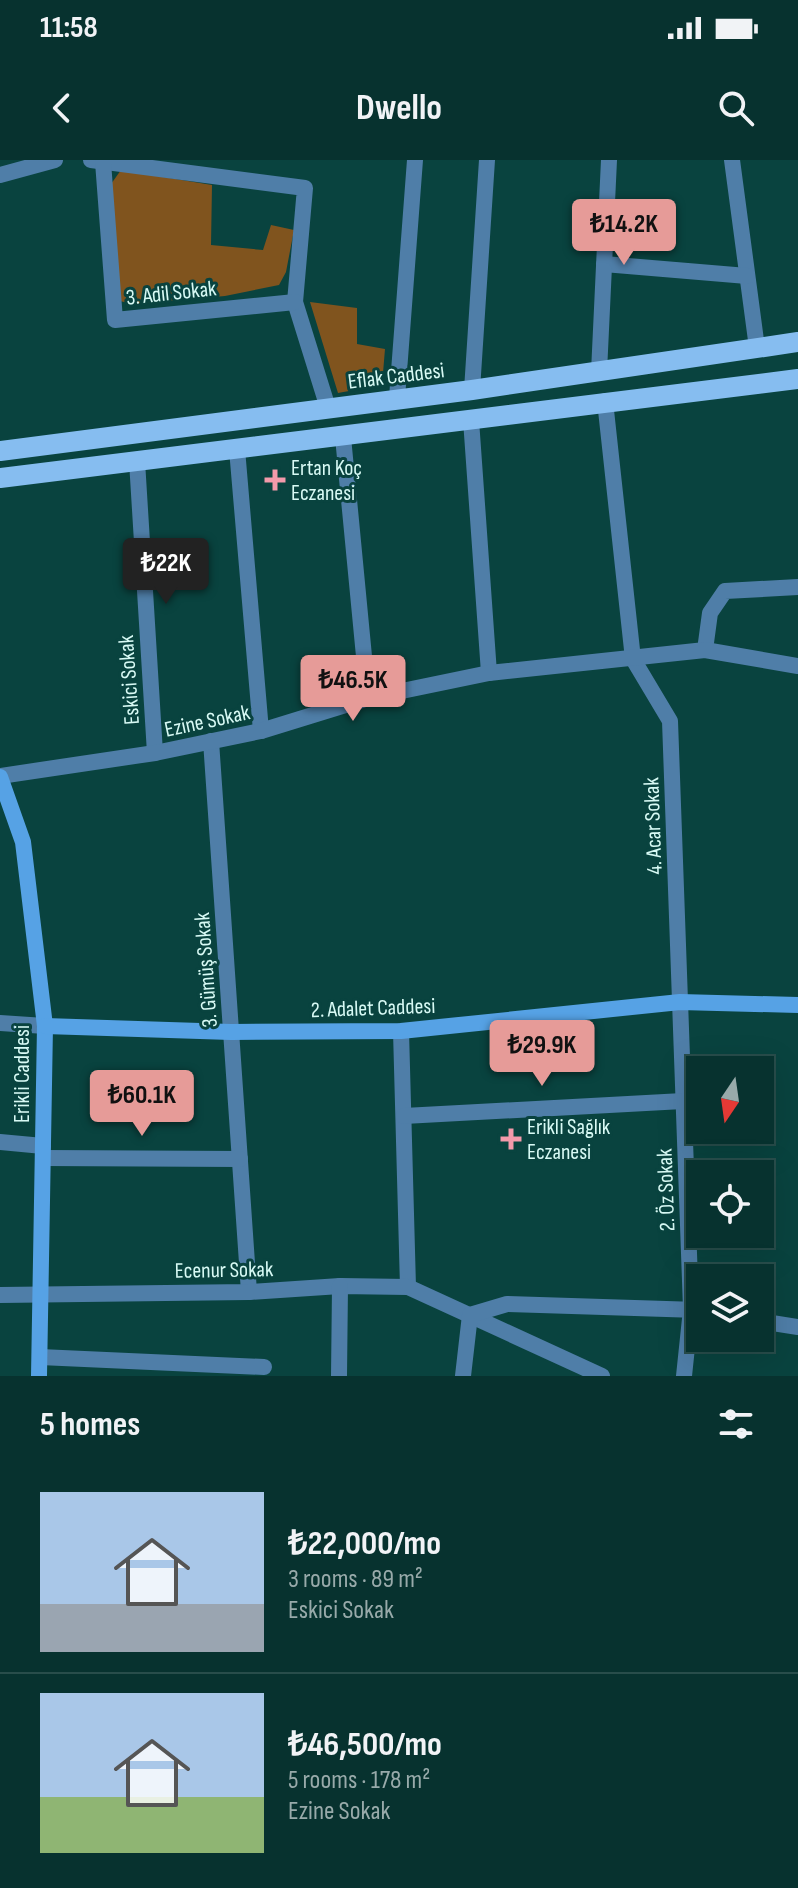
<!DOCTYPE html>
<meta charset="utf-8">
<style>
:root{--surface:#07322f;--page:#153e3b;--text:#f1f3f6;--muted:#98aaaa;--line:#284d4b;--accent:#e69b98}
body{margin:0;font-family:"Sofia Sans Condensed",sans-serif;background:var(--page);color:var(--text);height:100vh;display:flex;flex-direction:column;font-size:30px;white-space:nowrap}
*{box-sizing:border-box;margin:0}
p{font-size:26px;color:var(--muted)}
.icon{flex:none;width:44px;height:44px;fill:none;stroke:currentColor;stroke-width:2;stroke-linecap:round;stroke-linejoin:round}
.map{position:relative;height:1216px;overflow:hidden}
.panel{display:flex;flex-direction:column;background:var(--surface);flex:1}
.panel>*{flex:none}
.needle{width:52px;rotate:193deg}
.fabs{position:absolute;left:686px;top:896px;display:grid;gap:16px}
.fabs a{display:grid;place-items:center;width:88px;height:88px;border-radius:0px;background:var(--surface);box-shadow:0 8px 32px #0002,0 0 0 2px var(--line);font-size:40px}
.price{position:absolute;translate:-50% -68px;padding:0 18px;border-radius:8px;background:var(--accent);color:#111;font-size:26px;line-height:52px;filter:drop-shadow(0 2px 4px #0008)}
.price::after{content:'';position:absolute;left:50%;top:48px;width:24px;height:18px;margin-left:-12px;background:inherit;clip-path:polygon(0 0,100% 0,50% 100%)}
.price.selected{background:#222;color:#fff}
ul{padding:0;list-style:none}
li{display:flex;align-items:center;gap:24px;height:200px;padding:0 40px}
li+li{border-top:2px solid var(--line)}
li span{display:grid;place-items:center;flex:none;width:224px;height:160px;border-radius:0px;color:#555}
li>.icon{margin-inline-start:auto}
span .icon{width:96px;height:96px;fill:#fffc;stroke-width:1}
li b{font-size:34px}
h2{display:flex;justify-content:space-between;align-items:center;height:96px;padding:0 40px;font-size:34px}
.status{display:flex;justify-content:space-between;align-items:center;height:56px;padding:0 40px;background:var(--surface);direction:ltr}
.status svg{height:22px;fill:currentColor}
header{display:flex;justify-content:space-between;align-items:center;height:104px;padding:0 40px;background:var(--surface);font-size:36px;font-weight:700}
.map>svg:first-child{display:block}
.green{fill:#80541e}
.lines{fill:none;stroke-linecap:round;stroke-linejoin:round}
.street{stroke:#4f7ea8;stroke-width:16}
.secondary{stroke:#56a2e5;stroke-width:16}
.primary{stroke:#86bdf0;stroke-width:20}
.poi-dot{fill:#f39aab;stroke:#09433f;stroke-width:3}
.labels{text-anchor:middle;stroke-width:6;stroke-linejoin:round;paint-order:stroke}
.street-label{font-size:22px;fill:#d8faf5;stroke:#09433f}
.poi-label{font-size:22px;fill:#d8faf5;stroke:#09433f;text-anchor:start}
</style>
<div class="status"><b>11:58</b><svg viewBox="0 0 49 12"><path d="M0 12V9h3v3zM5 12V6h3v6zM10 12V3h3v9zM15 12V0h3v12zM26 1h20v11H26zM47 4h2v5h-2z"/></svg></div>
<header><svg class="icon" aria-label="back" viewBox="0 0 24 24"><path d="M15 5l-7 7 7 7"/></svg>Dwello<svg class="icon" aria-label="search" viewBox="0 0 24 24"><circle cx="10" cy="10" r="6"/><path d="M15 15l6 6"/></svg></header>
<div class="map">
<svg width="798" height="1216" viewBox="0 0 798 1216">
<rect width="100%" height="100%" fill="#09433f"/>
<g class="green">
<path d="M121 10 212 25 211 85 263 90 271 65 294 70 286 112 279 125 225 136 132 144 120 141 111 24Z"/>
<path d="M310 142 357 148V184L385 189 382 225 338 233Z"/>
</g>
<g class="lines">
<g class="street">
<path d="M91 0 305 28 295 142 328 248"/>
<path d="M732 0 757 188"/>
<path d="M103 2 115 160 295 142"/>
<path d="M0 15 55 0"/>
<path d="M604 104 747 116"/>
<path d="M599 212 609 0"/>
<path d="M472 230 487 0"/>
<path d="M397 238 415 0"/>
<path d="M605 241 633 499 670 561 691 1149 684 1216"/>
<path d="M471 260 489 513"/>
<path d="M343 277 368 538"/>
<path d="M237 289 261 571"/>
<path d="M137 301 155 593"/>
<path d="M705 490 710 453 725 431 798 427"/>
<path d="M211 581 249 1132"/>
<path d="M0 616 155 593 261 571 368 538 489 513 705 490 798 506"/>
<path d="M0 863 45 866"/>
<path d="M401 871 408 1127"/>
<path d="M404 956 683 941"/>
<path d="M0 982 43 986"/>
<path d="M43 998 240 999"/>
<path d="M0 1135 249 1132 340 1126 408 1127 602 1216"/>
<path d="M760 1161 798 1167"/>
<path d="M40 1197 264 1207"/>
<path d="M339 1216 340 1126"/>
<path d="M463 1216 470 1155 507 1144 698 1150"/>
</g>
<g class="secondary">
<path d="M0 617 23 682 45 866 39 1216"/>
<path d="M45 866 231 872 401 871 680 842 798 845"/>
</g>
<g class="primary">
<path d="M0 291 472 230 798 182"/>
<path d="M0 318 798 219"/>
</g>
</g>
<g class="poi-dot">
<path d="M271 308h8v8h8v8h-8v8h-8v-8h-8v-8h8z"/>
<path d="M507 967h8v8h8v8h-8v8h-8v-8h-8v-8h8z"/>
</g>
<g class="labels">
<g class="street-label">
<text transform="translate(171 132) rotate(-6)" y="8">3. Adil Sokak</text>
<text transform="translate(396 215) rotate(-7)" y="8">Eflak Caddesi</text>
<text transform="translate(128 520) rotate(-94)" y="8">Eskici Sokak</text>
<text transform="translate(207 560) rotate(-12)" y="8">Ezine Sokak</text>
<text transform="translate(652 666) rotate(-92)" y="8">4. Acar Sokak</text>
<text transform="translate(205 810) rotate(-94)" y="8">3. Gümüş Sokak</text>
<text transform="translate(373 847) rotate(-2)" y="8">2. Adalet Caddesi</text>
<text transform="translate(21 914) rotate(-90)" y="8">Erikli Caddesi</text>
<text transform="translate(665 1030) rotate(-92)" y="8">2. Öz Sokak</text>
<text transform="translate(224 1109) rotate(-1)" y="8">Ecenur Sokak</text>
</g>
<g class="poi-label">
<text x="291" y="315">Ertan Koç<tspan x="291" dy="25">Eczanesi</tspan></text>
<text x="527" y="974">Erikli Sağlık<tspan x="527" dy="25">Eczanesi</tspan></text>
</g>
</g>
</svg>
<div class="fabs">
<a><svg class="needle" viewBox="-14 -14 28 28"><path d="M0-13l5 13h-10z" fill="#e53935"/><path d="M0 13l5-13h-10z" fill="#98aaaa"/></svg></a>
<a><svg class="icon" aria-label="locate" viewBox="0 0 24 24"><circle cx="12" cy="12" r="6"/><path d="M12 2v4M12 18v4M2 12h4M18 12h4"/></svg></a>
<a><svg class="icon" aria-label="layers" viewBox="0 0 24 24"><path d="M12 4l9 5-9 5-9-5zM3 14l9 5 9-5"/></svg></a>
</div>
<b class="price" style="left:624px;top:107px">₺14.2K</b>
<b class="price selected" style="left:166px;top:446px">₺22K</b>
<b class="price" style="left:353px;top:563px">₺46.5K</b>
<b class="price" style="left:542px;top:928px">₺29.9K</b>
<b class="price" style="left:142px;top:978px">₺60.1K</b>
</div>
<section class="panel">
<h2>5 homes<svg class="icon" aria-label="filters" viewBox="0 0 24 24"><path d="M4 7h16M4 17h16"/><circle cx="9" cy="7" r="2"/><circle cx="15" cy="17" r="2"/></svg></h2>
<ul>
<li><span style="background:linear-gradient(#a9c7e8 70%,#9aa5b1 0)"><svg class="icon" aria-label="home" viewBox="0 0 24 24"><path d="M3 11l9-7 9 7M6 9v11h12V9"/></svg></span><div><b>₺22,000/mo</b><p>3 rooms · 89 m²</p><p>Eskici Sokak</p></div></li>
<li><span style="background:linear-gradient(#a9c7e8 65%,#8fb573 0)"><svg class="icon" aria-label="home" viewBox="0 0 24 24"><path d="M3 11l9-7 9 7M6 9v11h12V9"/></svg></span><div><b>₺46,500/mo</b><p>5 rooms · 178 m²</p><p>Ezine Sokak</p></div></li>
</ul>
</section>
